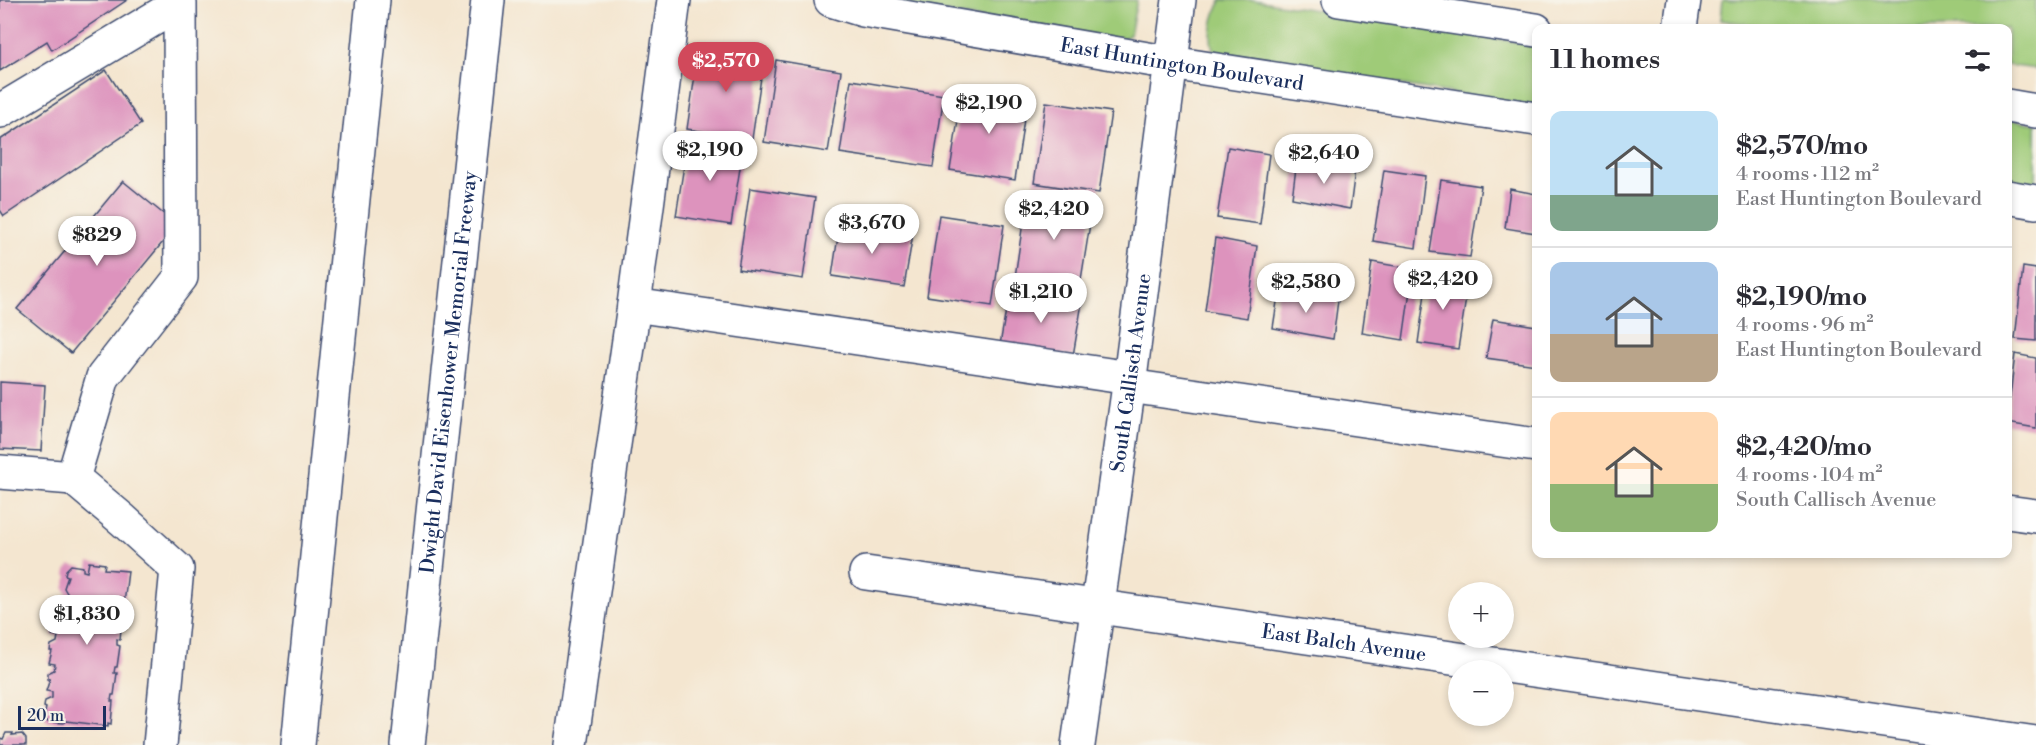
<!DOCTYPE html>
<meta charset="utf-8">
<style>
:root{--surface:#fff;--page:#f7f7f7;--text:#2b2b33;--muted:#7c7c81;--line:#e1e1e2;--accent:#d1495b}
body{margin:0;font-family:"Libre Bodoni",serif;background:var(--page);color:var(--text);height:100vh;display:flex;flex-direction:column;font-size:22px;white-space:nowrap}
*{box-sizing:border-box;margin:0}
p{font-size:20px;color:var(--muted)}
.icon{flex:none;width:33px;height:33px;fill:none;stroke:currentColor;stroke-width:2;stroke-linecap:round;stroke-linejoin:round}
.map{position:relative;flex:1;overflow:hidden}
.sheet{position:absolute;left:1532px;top:24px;width:480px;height:534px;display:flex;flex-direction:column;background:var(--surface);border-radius:12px;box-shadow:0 3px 9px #0003}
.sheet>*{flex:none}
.controls{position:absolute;left:1448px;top:582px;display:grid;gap:12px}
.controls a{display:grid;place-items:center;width:66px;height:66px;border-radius:50%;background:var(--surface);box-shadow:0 3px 9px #0003;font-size:30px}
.scale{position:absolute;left:18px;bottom:15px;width:88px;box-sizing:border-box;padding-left:6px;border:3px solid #1b2f5e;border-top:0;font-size:16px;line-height:21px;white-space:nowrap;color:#1b2f5e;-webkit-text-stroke:4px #f7f3e8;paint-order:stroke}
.price{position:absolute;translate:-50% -51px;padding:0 14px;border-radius:21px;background:#fff;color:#222;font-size:20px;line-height:39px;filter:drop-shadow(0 2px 3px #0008)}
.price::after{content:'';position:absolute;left:50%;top:36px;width:18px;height:14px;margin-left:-9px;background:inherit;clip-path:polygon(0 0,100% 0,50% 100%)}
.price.selected{background:var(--accent);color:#fff}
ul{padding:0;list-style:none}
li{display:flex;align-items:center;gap:18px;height:150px;padding:0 18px}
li+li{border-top:2px solid var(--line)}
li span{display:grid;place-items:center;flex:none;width:168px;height:120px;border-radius:12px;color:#555}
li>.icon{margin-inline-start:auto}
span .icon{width:72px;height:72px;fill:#fffc;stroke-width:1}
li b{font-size:26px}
h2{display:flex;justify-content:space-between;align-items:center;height:72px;padding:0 18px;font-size:26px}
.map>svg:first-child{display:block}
.green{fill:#9fcb78;stroke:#5d7d6b;stroke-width:1.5}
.building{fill:#dd93bd}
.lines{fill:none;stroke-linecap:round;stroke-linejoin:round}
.minor-casing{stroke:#3c4a6f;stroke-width:36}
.highway-casing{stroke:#3c4a6f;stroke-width:36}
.minor{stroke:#fff;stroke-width:33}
.highway{stroke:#fff;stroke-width:33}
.labels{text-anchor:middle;stroke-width:4.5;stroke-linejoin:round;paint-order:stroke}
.street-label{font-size:20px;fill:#1b2f5e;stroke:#f7f3e8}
</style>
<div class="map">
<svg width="2036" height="745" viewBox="0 0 2036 745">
<rect width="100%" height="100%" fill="#f7f3e8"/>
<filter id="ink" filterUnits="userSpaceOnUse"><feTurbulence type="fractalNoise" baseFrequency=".0167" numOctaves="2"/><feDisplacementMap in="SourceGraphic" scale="12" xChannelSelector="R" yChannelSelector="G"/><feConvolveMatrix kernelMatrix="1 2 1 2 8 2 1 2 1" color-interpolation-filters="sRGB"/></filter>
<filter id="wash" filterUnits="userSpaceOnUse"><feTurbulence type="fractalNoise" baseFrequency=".008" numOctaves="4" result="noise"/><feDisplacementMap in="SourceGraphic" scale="24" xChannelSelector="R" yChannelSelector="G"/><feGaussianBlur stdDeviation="1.35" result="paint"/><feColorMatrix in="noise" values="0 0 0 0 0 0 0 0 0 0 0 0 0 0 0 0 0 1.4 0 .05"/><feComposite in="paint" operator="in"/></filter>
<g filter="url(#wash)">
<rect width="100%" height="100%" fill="#f4e6d0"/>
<g class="green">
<path d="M870 0H1137L1130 35 1118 41Z"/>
<path d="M1222 0H1253L1536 45V107L1216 54C1206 42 1213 12 1222 0Z"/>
<path d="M1722 0H2036V69L2007 65V28H1774L1720 20Z"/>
<path d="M2007 119 2036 124V186L2007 181Z"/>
</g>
<g id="blocks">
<g class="building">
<path d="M0 0H127L52 50 47 41 0 71Z"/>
<path d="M699 48 764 57 752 139 687 129Z"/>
<path d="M776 60 841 71 828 152 764 142Z"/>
<path d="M106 70 141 124 4 216 0 210V140Z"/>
<path d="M851 80 944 95 933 167 840 153Z"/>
<path d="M963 89 1027 99 1015 180 950 170Z"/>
<path d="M1046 102 1111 112 1099 193 1034 183Z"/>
<path d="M688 140 743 149 731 225 676 216Z"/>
<path d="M1228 147 1269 154 1260 224 1217 218Z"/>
<path d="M1297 161 1355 170 1350 209 1292 198Z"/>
<path d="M1384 170 1425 176 1416 248 1373 241Z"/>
<path d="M1441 180 1481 186 1470 257 1430 252Z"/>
<path d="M123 181 177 225 71 353 17 309Z"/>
<path d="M750 188 815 198 803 279 738 269Z"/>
<path d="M1510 189 1536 194V233L1505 228Z"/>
<path d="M1027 195 1093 205 1080 286 1015 277Z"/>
<path d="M939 215 1004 225 992 306 927 296Z"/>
<path d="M840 223 913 234 904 287 832 276Z"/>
<path d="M1215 238 1257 246 1247 318 1205 311Z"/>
<path d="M1372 262 1413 269 1403 340 1362 333Z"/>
<path d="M2023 267 2036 269V341L2015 339Z"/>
<path d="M1428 272 1469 279 1458 349 1418 343Z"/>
<path d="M1279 289 1338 300 1333 339 1273 328Z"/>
<path d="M1009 292 1082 303 1073 356 1000 345Z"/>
<path d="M1493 319 1536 326V365L1486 358Z"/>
<path d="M2015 354 2036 358V428L2007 423Z"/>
<path d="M0 382 45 385 41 451 0 449Z"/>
<path d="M89 562 105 564 104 569 128 571 123 612 120 611V617L122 618 120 640 117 639V645L120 646 117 667H115L114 673H117L114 695H112L111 701H113L111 724 108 723V726L66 721 64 723 48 722 44 717 46 708 44 707 45 701 52 698V692L46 691 50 679H48V673L54 670 55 664 49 663 52 651H50L51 645 57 642 58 636 52 635 55 623 53 622 54 617 61 614V608H58L59 599 68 595 64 588 68 576 65 575 66 570 71 565 83 567V571L87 572Z"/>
<path d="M6 733H13L12 735 22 734 26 739V745H0V738L3 739Z"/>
</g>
</g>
</g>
<g filter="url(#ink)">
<use href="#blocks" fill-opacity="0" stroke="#3c4a6f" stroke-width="1.5"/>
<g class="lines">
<defs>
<g id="minor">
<path d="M674 0 634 305 1130 378"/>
<path id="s1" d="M831 0 863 10 1171 63 1536 119"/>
<path d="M1339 0 1536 30"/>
<path d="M1680 28 1684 0"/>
<path d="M2007 106 2036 111"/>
<path d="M0 111 180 3 181 277 103 377 73 478 123 520 177 569 160 745"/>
<path d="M2007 197 2036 202"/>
<path d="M1129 386 1536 445"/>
<path d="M0 472 73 478"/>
<path d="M2007 512 2036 516"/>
<path id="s2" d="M866 573 2036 743"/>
<path d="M571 745 634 305"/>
<path id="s3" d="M1078 745 1130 378 1179 0"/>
</g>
<g id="highway">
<path d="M298 745 373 0"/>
<path id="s4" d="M408 745 488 0"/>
</g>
</defs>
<use href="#minor" class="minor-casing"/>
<use href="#highway" class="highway-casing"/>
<use href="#minor" class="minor"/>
<use href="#highway" class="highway"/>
</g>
</g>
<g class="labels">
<g class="street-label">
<text dy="7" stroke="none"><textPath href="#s1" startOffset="357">East Huntington Boulevard</textPath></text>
<text dy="7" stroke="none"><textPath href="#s4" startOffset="375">Dwight David Eisenhower Memorial Freeway</textPath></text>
<text dy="7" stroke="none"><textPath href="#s3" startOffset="376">South Callisch Avenue</textPath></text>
<text dy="7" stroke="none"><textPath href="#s2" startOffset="483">East Balch Avenue</textPath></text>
</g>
</g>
</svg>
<div class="controls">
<a>+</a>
<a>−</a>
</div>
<div class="scale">20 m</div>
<b class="price selected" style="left:726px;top:93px">$2,570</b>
<b class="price" style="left:989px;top:135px">$2,190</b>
<b class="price" style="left:710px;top:182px">$2,190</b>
<b class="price" style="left:1324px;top:185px">$2,640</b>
<b class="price" style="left:1054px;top:241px">$2,420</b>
<b class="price" style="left:872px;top:255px">$3,670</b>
<b class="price" style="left:97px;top:267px">$829</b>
<b class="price" style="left:1443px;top:311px">$2,420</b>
<b class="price" style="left:1306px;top:314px">$2,580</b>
<b class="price" style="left:1041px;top:324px">$1,210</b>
<b class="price" style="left:87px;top:646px">$1,830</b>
<section class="sheet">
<h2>11 homes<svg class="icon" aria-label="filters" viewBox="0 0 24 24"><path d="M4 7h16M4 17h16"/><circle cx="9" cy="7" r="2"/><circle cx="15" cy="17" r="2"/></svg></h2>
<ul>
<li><span style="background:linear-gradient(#bfe0f5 70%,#7fa58c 0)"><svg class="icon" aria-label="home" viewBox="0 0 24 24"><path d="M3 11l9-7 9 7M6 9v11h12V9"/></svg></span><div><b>$2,570/mo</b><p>4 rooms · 112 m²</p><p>East Huntington Boulevard</p></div></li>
<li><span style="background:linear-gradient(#a9c7e8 60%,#b9a48a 0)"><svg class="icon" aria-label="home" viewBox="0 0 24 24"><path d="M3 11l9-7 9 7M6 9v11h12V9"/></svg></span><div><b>$2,190/mo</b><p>4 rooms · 96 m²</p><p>East Huntington Boulevard</p></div></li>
<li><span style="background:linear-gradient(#ffd9b3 60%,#8fb573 0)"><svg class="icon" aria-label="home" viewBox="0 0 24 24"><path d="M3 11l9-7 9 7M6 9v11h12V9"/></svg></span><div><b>$2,420/mo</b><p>4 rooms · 104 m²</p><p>South Callisch Avenue</p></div></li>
</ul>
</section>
</div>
